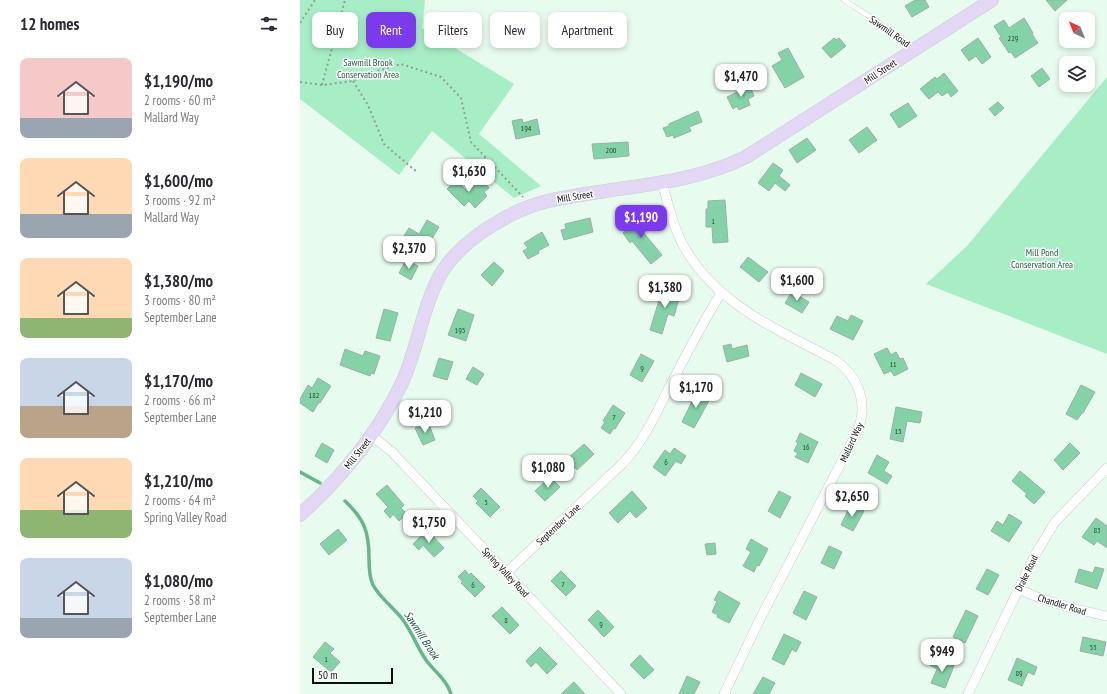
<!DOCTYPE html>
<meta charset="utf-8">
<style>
:root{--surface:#fff;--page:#f7f7f7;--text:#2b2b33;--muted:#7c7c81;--accent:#7c3aed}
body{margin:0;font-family:"PT Sans Narrow",sans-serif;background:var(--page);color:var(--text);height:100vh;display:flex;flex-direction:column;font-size:15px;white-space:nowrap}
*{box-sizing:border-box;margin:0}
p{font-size:13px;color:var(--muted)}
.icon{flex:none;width:22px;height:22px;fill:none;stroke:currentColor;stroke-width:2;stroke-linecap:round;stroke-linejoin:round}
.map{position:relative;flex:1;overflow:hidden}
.details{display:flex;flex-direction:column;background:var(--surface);width:300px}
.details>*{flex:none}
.top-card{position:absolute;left:12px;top:12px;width:380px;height:36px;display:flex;gap:8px}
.needle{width:26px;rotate:317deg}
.controls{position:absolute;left:759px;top:12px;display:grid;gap:8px}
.controls a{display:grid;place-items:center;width:36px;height:36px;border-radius:8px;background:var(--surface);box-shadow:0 2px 6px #0003;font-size:20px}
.scale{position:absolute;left:12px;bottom:10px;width:81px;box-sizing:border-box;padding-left:4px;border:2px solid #0a110d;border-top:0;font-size:11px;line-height:14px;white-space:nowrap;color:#0a110d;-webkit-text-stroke:3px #fff;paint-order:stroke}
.price{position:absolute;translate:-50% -34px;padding:0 9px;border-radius:8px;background:#fff;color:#222;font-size:13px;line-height:26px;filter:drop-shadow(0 1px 2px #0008)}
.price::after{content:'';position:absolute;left:50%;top:24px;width:12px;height:9px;margin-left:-6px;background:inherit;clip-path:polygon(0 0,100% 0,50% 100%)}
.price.active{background:var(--accent);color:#fff}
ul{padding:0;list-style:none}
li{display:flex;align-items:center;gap:12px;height:100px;padding:0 20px}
li span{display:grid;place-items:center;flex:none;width:112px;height:80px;border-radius:8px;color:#555}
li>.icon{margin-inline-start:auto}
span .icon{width:48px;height:48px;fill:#fffc;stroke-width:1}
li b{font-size:17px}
h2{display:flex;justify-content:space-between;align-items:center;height:48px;padding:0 20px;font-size:17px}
.pill{padding:0 14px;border-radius:8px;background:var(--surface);box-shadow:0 2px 6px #0003;font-size:14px;line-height:36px}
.pill.active{background:var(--accent);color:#fff}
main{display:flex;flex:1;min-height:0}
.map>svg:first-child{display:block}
.green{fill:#a7eec6}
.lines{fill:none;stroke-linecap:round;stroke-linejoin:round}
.stream{stroke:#66b58b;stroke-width:3.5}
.building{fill:#84d3a8;stroke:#9daea4}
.lane-casing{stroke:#c0d2c7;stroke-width:5.5}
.street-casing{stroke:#c0d2c7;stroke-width:10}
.secondary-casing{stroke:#c0d2c7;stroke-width:14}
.path{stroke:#909e95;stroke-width:2;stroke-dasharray:2 3;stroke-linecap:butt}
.lane{stroke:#fff;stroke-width:4.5}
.street{stroke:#fff;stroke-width:9}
.secondary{stroke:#e4d7f6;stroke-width:13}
.labels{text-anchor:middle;stroke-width:3;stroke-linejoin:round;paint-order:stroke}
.number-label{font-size:8px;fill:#284234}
.street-label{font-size:10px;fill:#0a110d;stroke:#fff}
.park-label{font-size:10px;fill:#205b3e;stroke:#fff}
.water-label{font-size:11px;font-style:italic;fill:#104e33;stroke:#fff}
</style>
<main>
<section class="details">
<h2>12 homes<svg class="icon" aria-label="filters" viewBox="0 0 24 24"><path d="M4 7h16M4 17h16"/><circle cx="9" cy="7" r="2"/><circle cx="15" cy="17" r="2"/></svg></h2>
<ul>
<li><span style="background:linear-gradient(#f6c9c9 75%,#9aa5b1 0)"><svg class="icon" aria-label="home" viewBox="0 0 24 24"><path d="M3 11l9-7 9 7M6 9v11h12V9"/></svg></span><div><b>$1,190/mo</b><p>2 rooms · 60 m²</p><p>Mallard Way</p></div></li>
<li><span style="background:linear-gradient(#ffd9b3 70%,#9aa5b1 0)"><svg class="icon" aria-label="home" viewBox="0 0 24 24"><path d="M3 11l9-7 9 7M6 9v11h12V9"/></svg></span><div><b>$1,600/mo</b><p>3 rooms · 92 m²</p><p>Mallard Way</p></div></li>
<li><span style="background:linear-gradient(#ffd9b3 75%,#8fb573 0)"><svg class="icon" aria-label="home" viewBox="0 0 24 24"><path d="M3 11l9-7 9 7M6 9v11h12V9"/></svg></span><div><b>$1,380/mo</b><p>3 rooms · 80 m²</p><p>September Lane</p></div></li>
<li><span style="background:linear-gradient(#c9d6e8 60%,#b9a48a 0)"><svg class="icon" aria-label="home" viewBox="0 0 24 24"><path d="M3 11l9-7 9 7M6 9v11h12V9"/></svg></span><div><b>$1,170/mo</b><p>2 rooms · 66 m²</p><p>September Lane</p></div></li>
<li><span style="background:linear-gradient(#ffd9b3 65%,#8fb573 0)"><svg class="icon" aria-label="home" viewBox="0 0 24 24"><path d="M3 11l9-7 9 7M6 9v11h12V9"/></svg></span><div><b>$1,210/mo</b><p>2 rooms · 64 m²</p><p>Spring Valley Road</p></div></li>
<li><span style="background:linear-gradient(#c9d6e8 75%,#9aa5b1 0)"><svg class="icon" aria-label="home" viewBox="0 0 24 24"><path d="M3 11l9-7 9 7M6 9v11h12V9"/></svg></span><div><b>$1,080/mo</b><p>2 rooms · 58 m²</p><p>September Lane</p></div></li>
</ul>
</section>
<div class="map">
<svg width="807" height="694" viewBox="0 0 807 694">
<rect width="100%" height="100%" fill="#e8fbef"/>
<g class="green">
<path d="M0 0H125L122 28 214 84 179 134 241 186 214 198 132 131 99 175 0 99Z"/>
<path d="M807 77V354L626 284 667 246Z"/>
</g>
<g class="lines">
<g class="stream">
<path d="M0 472 20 483"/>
<path d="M45 501C64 519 69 531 69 558 69 566 69 577 73 585 80 598 94 608 103 620 112 632 117 647 126 660 134 671 147 680 151 694"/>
</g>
</g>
<g class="building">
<path d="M615 0H625L629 7 612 17 605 6Z"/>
<path d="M746 0H767L755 11Z"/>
<path d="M724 18 733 33 732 34 738 43 715 58 711 52 709 53 699 38 701 37 694 26 704 20 709 28Z"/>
<path d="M534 38 536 40 539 38 546 46 531 58 522 48Z"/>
<path d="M678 38 691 57 682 64 676 56 669 61 661 50Z"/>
<path d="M488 48 504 77 485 88 472 66 482 60 478 53Z"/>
<path d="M742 68 750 79 739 87 731 76Z"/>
<path d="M644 73 658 91 651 97 648 92 642 96 638 92 629 99 620 89 635 77 637 79Z"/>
<path d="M450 86 454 96 448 99 450 105 439 110 437 106 433 109 427 97Z"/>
<path d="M698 102 704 108 695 116 689 109Z"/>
<path d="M608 103 617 116 599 128 590 114Z"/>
<path d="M398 111 402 122 389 127 391 131 374 138 373 135 367 137 363 128 369 126V124Z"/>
<path d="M222 119 223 123 237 119 240 134 216 139 212 121Z"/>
<path d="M567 127 577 140 559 153 549 140Z"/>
<path d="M507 138 516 150 497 163 489 150Z"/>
<path d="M328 142 329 156 294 159 292 144Z"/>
<path d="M473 163 483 170 479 176 490 185 485 191 475 183 469 191 458 183Z"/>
<path d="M181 179 189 188 184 192 187 196 175 208 169 201 164 206 147 189 156 180 168 192Z"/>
<path d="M425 200 428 242 413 243 412 227H406V209H408V201Z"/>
<path d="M335 215 347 229 343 232 362 255 351 264 332 241 330 243 323 233 329 229 324 223Z"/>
<path d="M290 218 293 232 264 240 261 230 266 229 265 224Z"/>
<path d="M127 220 139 227 128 245 120 240 118 244 104 236 109 228 119 234Z"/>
<path d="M242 232 249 245 238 251 239 253 228 259 223 251 228 248 224 243Z"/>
<path d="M448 257 468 272 459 282 440 267Z"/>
<path d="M106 260 118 266 111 280 99 273Z"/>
<path d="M194 262 204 271 192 286 181 275Z"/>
<path d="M363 287 381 292 374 316 368 314 362 334 350 330Z"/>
<path d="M492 292 509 302 502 313 485 303Z"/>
<path d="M84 309 98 313 90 341 76 338Z"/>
<path d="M158 309 174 315 166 341 148 335Z"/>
<path d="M551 315 563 321 553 340 530 329 537 316 548 321Z"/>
<path d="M431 344 432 349 447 345 449 356 427 362 423 346Z"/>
<path d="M587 348 591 355 596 352 600 359 603 358 608 369 594 376 591 371 584 374 574 354Z"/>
<path d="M45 349 63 356 65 351 80 356 74 374 71 373 70 376 40 365Z"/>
<path d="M341 354 354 361 342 382 330 375Z"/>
<path d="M139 358 153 362 147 380 133 376Z"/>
<path d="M173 367 184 374 177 385 166 379Z"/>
<path d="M501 373 522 384 515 397 495 385Z"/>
<path d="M18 378 31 386 20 403 19 402 13 412 0 403V399L8 385 12 388Z"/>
<path d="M781 385 795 392 783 413H782L777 420 766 414Z"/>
<path d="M401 392 411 397 394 428 382 422 396 393 399 395Z"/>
<path d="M313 405 325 413 315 429 314 428 310 434 301 428 305 422 303 421Z"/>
<path d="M596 407 622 412 620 423 607 421 603 442 590 439Z"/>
<path d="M128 422 135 440 123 445 115 428Z"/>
<path d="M500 433 518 442 508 463 495 457 498 453 494 451 498 443 496 442Z"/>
<path d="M22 443 34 450 27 463 15 456Z"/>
<path d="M770 443 780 453 763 470 754 460Z"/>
<path d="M284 444 294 454 277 470 267 459Z"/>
<path d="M374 448 386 456 381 464 376 461 365 476 353 467 365 450 370 454Z"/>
<path d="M577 455 589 462 584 471 592 476 587 484 568 473Z"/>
<path d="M720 471 745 492 734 504 725 496 727 494 712 481Z"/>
<path d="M250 477 260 487 245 501 235 491Z"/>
<path d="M87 485 104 505 101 508 107 514 99 521 93 514 90 518 84 511 88 507 76 494Z"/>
<path d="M181 488 200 507 190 517 176 503 178 501 173 496Z"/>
<path d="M332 491 347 508 336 518 330 511 318 523 309 513Z"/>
<path d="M479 491 491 497 480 518 468 511Z"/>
<path d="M551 504 564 511 553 531 541 525Z"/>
<path d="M709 514 722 522 709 542 691 531 697 521 703 525Z"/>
<path d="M796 518 807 526V548L797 541 794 545 782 537Z"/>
<path d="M38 529 47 540 29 555 20 544Z"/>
<path d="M127 530 144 548 134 557 123 545 119 550 113 544Z"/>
<path d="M451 539 468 549 459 566 457 565 454 572 443 566 451 552 446 549Z"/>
<path d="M415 543 416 554 407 555 405 544Z"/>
<path d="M529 546 542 552 534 569 521 563Z"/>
<path d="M795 567 804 569 797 589 775 582 779 569 793 573Z"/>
<path d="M687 569 699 575 688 595 676 589Z"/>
<path d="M165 570 169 575 171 573 185 587 175 597 161 583 163 582 158 577Z"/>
<path d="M261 571 276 586 266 596 251 581Z"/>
<path d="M419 591 440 603 429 623 417 617 418 615 412 612 417 601 414 600Z"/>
<path d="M504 591 517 597 506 620 493 613Z"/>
<path d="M202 607 219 625 210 634 192 616Z"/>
<path d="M298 610 314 627 304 637 288 620Z"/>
<path d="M666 610 678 616 665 643 653 637Z"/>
<path d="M484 634 501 642 496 652 492 649 484 665 472 659Z"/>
<path d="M783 637 806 642 803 656 780 651Z"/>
<path d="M25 642 34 649 30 653 40 662 31 672 13 657Z"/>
<path d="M240 647 257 664 247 674 236 662 231 667 226 661Z"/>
<path d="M340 655 354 670 344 679 330 665Z"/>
<path d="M634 658 654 666 645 688 631 683 637 669 631 666Z"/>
<path d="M717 658 737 667 734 675 728 672 722 686 708 680Z"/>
<path d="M387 676 400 682 394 694H379Z"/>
<path d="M463 677 475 683 469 694H453Z"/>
<path d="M274 682 285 694H261Z"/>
</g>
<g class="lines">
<defs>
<path id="lane" d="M544 0 601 37 613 47"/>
<g id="street">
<path d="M362 183C368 202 372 223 381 241 412 303 477 329 535 360 559 377 569 404 557 432L460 619 424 694"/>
<path d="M71 435 92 452 321 694"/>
<path d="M206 573 322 464C344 442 357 411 371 384 387 353 403 322 421 293"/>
<path d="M718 589C747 602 776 610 807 616"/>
<path d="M668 694 735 555 755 522 807 468"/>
</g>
<path id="secondary" d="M0 515C40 479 77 434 101 385 117 352 121 312 138 279 150 255 175 235 198 222 232 201 260 198 299 192 350 184 399 180 446 157L692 0"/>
</defs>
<use href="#lane" class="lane-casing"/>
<use href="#street" class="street-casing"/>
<use href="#secondary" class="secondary-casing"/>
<g class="path">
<path d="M0 23 15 0"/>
<path d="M53 81 68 105 84 144 117 172"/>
<path d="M0 82 22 85 53 81 71 73 101 64 141 77 161 98 171 142 223 197"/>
<path d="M22 85 45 0"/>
</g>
<use href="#lane" class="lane"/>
<use href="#street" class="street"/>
<use href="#secondary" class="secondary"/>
</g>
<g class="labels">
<g class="number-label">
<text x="713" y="41">229</text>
<text x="226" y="131">194</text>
<text x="311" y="153">200</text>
<text x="413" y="224">1</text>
<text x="160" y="333">195</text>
<text x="593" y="367">11</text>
<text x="342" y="371">9</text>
<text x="14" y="398">182</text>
<text x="314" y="420">7</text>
<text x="598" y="434">15</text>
<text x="506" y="450">16</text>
<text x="366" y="465">6</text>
<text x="186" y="505">5</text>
<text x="797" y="533">83</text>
<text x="263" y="587">7</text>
<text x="173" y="588">6</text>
<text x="206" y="623">8</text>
<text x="301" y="627">9</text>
<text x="793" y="650">53</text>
<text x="26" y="662">1</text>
<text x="719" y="676">89</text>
</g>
<g class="street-label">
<text transform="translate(590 31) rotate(35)" y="4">Sawmill Road</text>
<text transform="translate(580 71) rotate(-33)" y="4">Mill Street</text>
<text transform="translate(275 196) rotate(-9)" y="4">Mill Street</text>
<text transform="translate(551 442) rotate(-65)" y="4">Mallard Way</text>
<text transform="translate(57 453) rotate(-52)" y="4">Mill Street</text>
<text transform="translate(258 524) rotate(-43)" y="4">September Lane</text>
<text transform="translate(206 572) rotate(47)" y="4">Spring Valley Road</text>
<text transform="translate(726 573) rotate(-64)" y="4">Drake Road</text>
<text transform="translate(762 604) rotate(17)" y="4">Chandler Road</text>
</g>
<g class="park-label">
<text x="68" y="66">Sawmill Brook<tspan x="68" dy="12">Conservation Area</tspan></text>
<text x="742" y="256">Mill Pond<tspan x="742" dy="12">Conservation Area</tspan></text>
</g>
<g class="water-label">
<text transform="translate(122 635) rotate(57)" y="4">Sawmill Brook</text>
</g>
</g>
</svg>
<div class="controls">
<a><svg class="needle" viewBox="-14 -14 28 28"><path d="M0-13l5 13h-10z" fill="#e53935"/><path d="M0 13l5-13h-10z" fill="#7c7c81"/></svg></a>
<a><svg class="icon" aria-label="layers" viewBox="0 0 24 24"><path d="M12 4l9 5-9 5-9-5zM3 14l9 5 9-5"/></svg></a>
</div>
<div class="scale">50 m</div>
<b class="price" style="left:441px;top:98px">$1,470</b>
<b class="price" style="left:169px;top:193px">$1,630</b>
<b class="price active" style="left:341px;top:239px">$1,190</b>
<b class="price" style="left:109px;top:270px">$2,370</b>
<b class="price" style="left:497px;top:302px">$1,600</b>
<b class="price" style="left:365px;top:309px">$1,380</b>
<b class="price" style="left:396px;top:409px">$1,170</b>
<b class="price" style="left:125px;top:434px">$1,210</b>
<b class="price" style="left:248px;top:489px">$1,080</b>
<b class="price" style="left:552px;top:518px">$2,650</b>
<b class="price" style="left:129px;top:544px">$1,750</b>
<b class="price" style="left:642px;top:673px">$949</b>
<div class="top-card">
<a class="pill">Buy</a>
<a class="pill active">Rent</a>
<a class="pill">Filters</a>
<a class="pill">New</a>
<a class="pill">Apartment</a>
</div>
</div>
</main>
